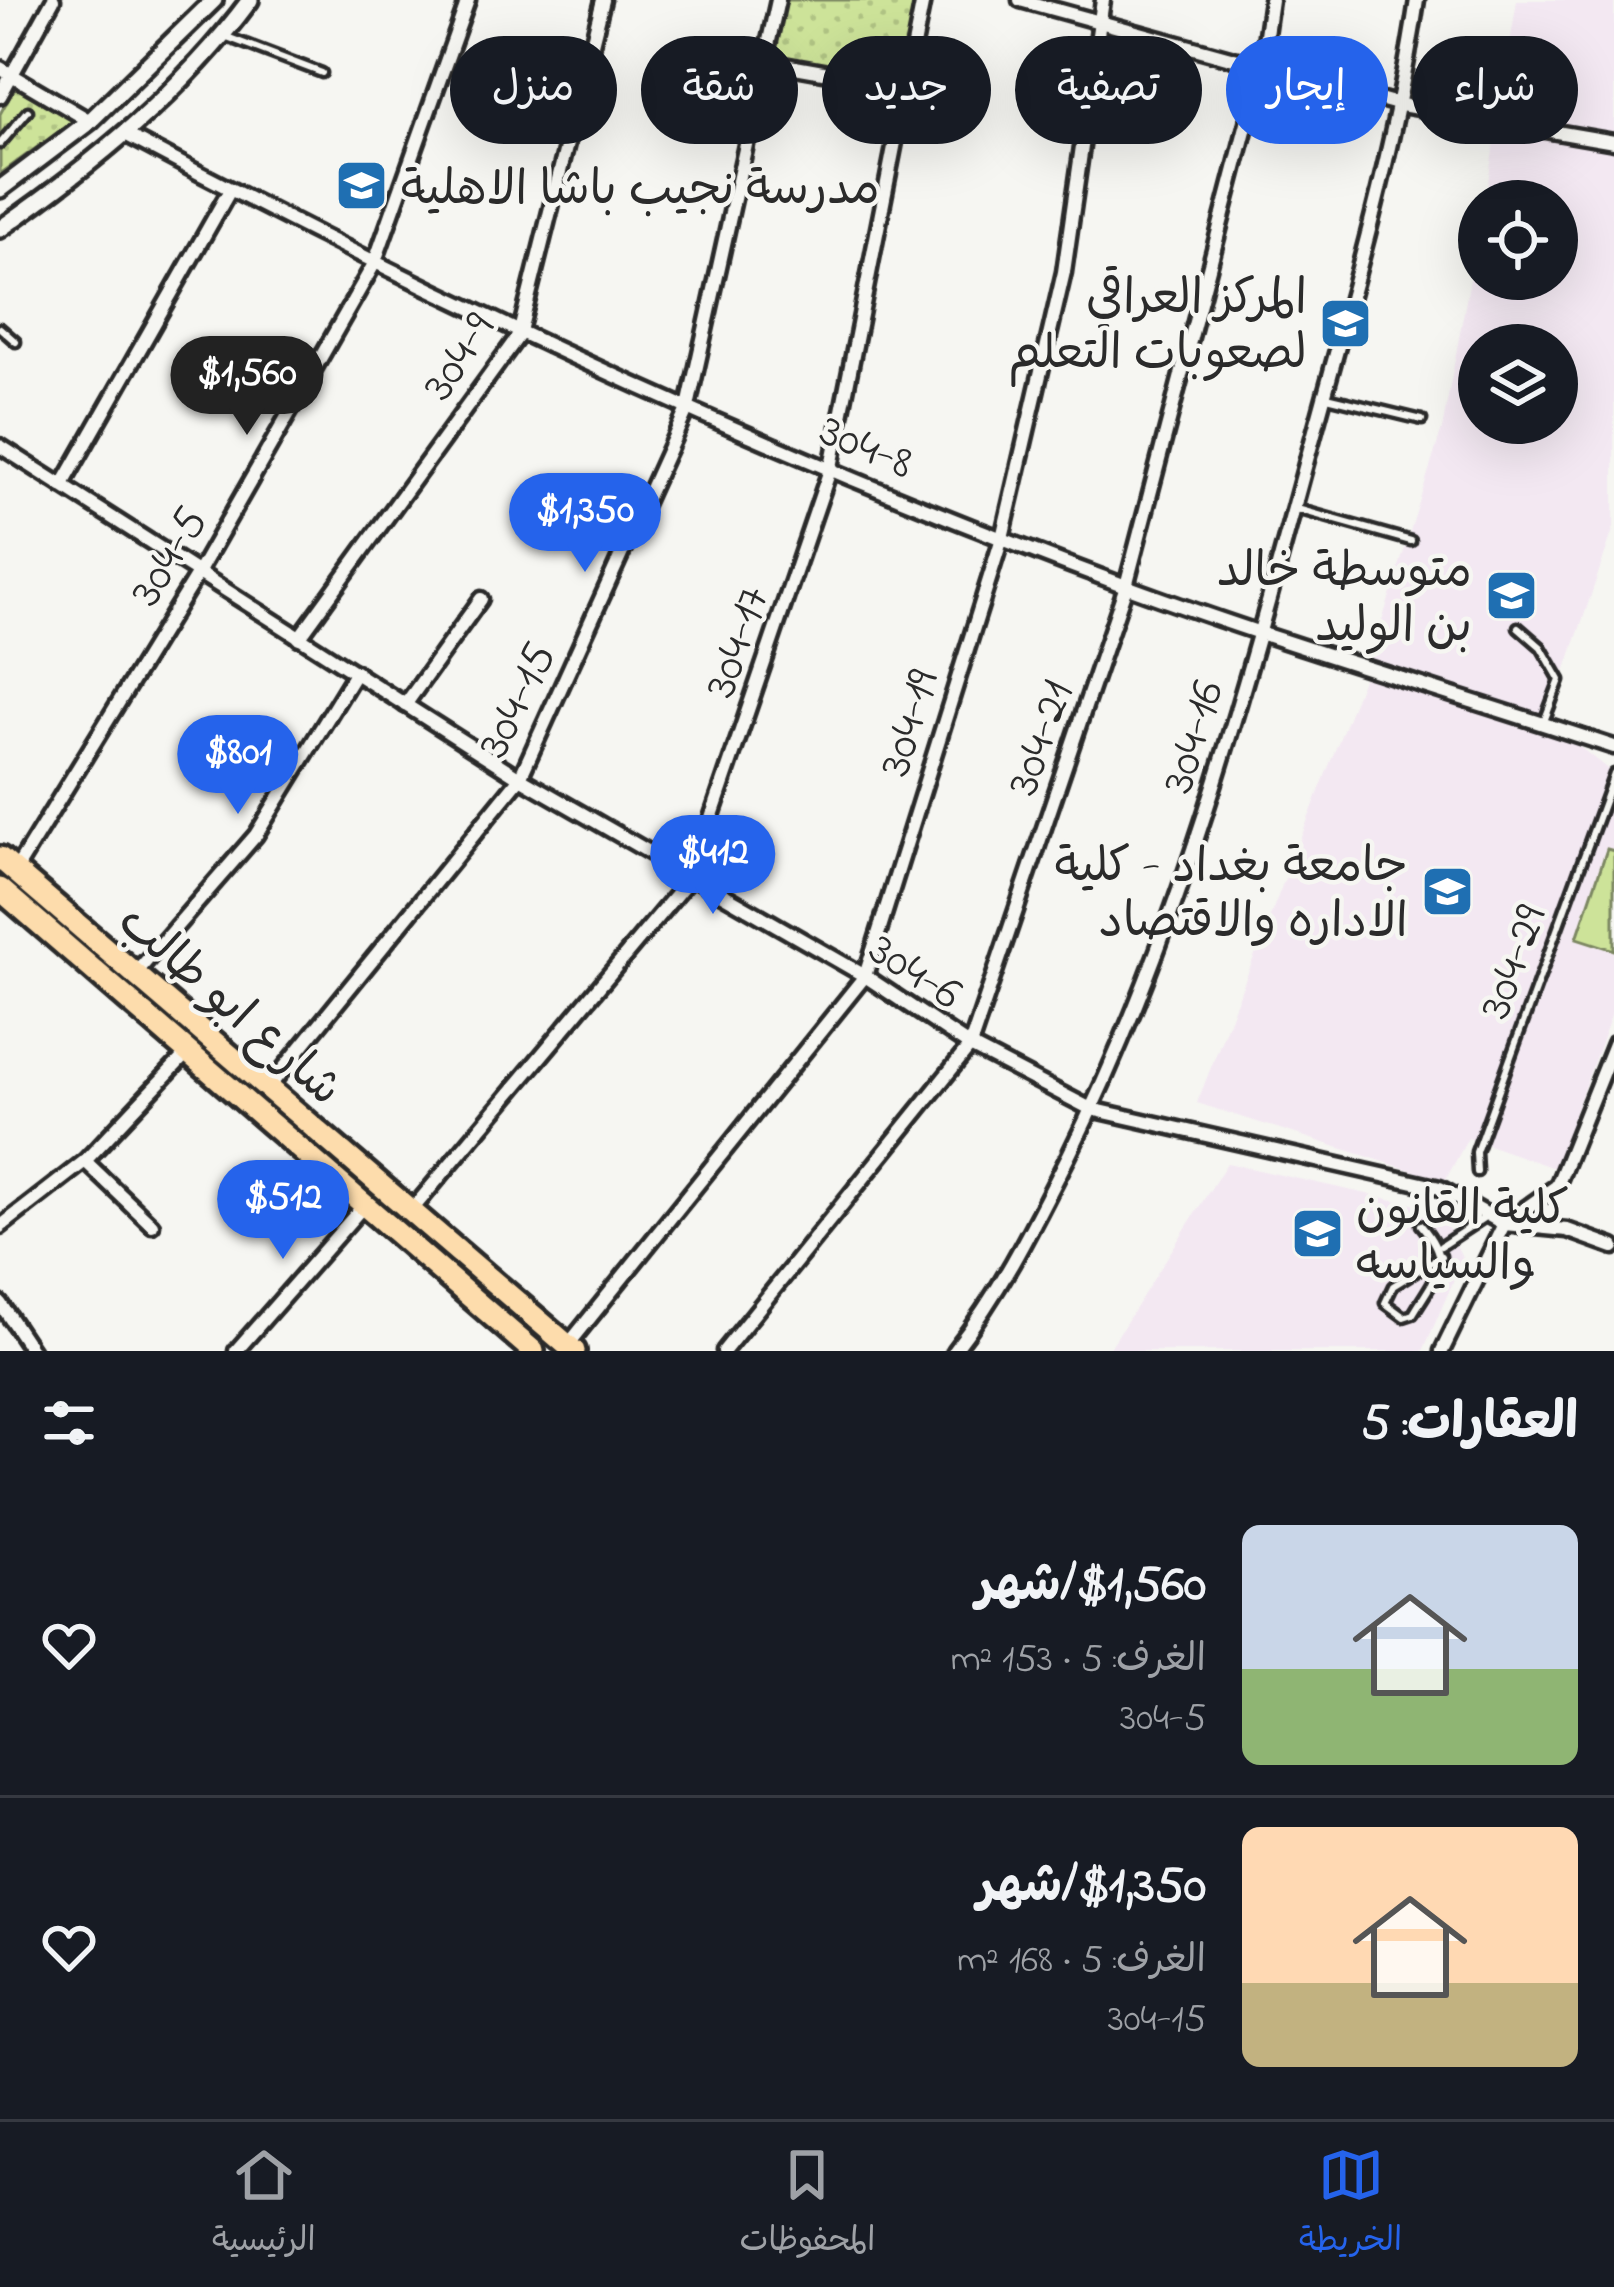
<!DOCTYPE html>
<html lang="ar">
<meta charset="utf-8">
<style>
:root{--surface:#171b24;--page:#20242c;--text:#f1f3f6;--muted:#9ea1a6;--line:#363941;--accent:#2563eb}
body{margin:0;font-family:"Indie Flower","Playpen Sans Arabic",sans-serif;background:var(--page);color:var(--text);direction:rtl;height:100vh;display:flex;flex-direction:column;font-size:45px;white-space:nowrap}
*{box-sizing:border-box;margin:0}
p{font-size:39px;color:var(--muted)}
.icon{flex:none;width:66px;height:66px;fill:none;stroke:currentColor;stroke-width:2;stroke-linecap:round;stroke-linejoin:round}
.map{position:relative;height:1351px;overflow:hidden;direction:ltr}
.side{display:flex;flex-direction:column;background:var(--surface);flex:1}
.side>*{flex:none}
.hud{position:absolute;left:36px;top:36px;width:1542px;height:108px;direction:rtl;display:flex;gap:24px}
.controls{position:absolute;left:1458px;top:180px;display:grid;gap:24px}
.controls a{display:grid;place-items:center;width:120px;height:120px;border-radius:50%;background:var(--surface);box-shadow:0 12px 48px #0002;font-size:60px}
.price{position:absolute;translate:-50% -102px;padding:0 27px;border-radius:42px;background:var(--accent);color:#fff;font-size:39px;line-height:78px;filter:drop-shadow(0 3px 6px #0008)}
.price::after{content:'';position:absolute;left:50%;top:72px;width:36px;height:27px;margin-left:-18px;background:inherit;clip-path:polygon(0 0,100% 0,50% 100%)}
.price.on{background:#222;color:#fff}
ul{padding:0;list-style:none}
li{display:flex;align-items:center;gap:36px;height:300px;padding:0 36px}
li+li{border-top:3px solid var(--line)}
li span{display:grid;place-items:center;flex:none;width:336px;height:240px;border-radius:18px;color:#555}
li>.icon{margin-inline-start:auto}
span .icon{width:144px;height:144px;fill:#fffc;stroke-width:1}
li b{font-size:51px}
h2{display:flex;justify-content:space-between;align-items:center;height:144px;padding:0 36px;font-size:51px}
.chip{padding:0 42px;border-radius:54px;background:var(--surface);box-shadow:0 12px 48px #0002;font-size:42px;line-height:108px}
.chip.on{background:var(--accent);color:#fff}
.menu{display:flex;justify-content:space-around;align-items:center;height:168px;border-top:3px solid var(--line);background:var(--surface);font-size:33px;color:var(--muted)}
.menu a{display:grid;justify-items:center;gap:6px}
.menu .on{color:var(--accent)}
.map>svg:first-child{display:block}
.built{fill:#f3e8f2;fill-rule:evenodd}
.grass{fill:url(#grass-dots);stroke:#7c8762;stroke-width:3}
.garden{fill:#cde399;stroke:#7c8762;stroke-width:3}
.lines{fill:none;stroke-linecap:round;stroke-linejoin:round}
.service-casing{stroke:#2b2b2b;stroke-width:15}
.minor-casing{stroke:#2b2b2b;stroke-width:21}
.tertiary-casing{stroke:#2b2b2b;stroke-width:24}
.primary-casing{stroke:#2b2b2b;stroke-width:30}
.service{stroke:#f6f6f2;stroke-width:6}
.minor{stroke:#f6f6f2;stroke-width:12}
.tertiary{stroke:#f6f6f2;stroke-width:15}
.primary{stroke:#fddcac;stroke-width:21}
.labels{text-anchor:middle;stroke-width:9;stroke-linejoin:round;paint-order:stroke}
.poi-label{font-size:48px;fill:#2b2b2b;stroke:#f6f6f2;text-anchor:end}
.street-label{font-size:48px;fill:#2b2b2b;stroke:#f6f6f2}
</style>
<div class="map">
<svg width="1614" height="1351" viewBox="0 0 1614 1351">
<defs>
<pattern id="grass-dots" width="8" height="8" patternUnits="userSpaceOnUse" patternTransform="scale(3)"><rect width="8" height="8" fill="#cde399"/><path d="M2 2h.1M6 6h.1" fill="none" stroke="#b0c384" stroke-width="1.8" stroke-linecap="round"/></pattern>
</defs>
<rect width="100%" height="100%" fill="#f6f6f2"/>
<filter id="ink" filterUnits="userSpaceOnUse"><feTurbulence type="fractalNoise" baseFrequency=".00833" numOctaves="2"/><feDisplacementMap in="SourceGraphic" scale="24" xChannelSelector="R" yChannelSelector="G"/><feConvolveMatrix kernelMatrix="1 2 1 2 8 2 1 2 1" color-interpolation-filters="sRGB"/></filter>
<g filter="url(#ink)">
<g class="built">
<path d="M1517 0H1614V527L1548 722 1614 774V1008L1554 1168 1468 1138 1445 1181 1197 1103 1368 666 1442 429 1479 231V279H1557V201H1485ZM1479 345H1557V423H1479Z"/>
<path d="M1227 1163 1439 1210 1463 1259 1423 1351H1108Z"/>
</g>
<g class="grass">
<path d="M778 0H923L907 87 767 62Z"/>
<path d="M15 87 75 120 0 174V114Z"/>
</g>
<path class="garden" d="M1607 849 1614 851V950L1577 938Z"/>
<g class="lines">
<defs>
<g id="service">
<path d="M227 37 322 73"/>
<path d="M0 144 28 111"/>
<path d="M0 328 16 342"/>
<path d="M1327 397 1422 420"/>
<path d="M1297 509 1411 541"/>
<path d="M1518 627 1541 647 1560 680 1543 724"/>
<path d="M1477 1172 1476 1152 1614 774"/>
<path d="M1421 1225C1454 1264 1436 1275 1413 1314L1404 1317 1385 1303 1393 1286 1441 1256"/>
<path d="M1441 1246 1485 1217"/>
</g>
<g id="minor">
<path d="M1020 0 1401 105 1614 142"/>
<path d="M767 62 907 87"/>
<path d="M0 68 90 121"/>
<path d="M0 96 53 0"/>
<path d="M125 134C448 306 780 458 1123 585 1285 645 1451 693 1614 747"/>
<path d="M0 446 520 778 865 976 970 1046 1091 1109 1440 1188 1504 1224 1567 1230 1614 1247"/>
<path d="M62 486 230 190"/>
<path d="M299 638 519 335 603 0"/>
<path d="M405 705 481 599"/>
<path d="M15 871 198 573 374 264 468 0"/>
<path d="M135 974 256 835 356 672"/>
<path d="M267 1089 520 778 688 407 778 0"/>
<path d="M85 1161 152 1225"/>
<path d="M411 1211 691 877 831 467 923 0"/>
<path d="M1505 1223 1557 1186 1614 1044"/>
<path d="M0 1227 85 1161 188 1052"/>
<path d="M0 1303 32 1351"/>
<path d="M568 1345 865 976 1002 538 1064 272 1103 0"/>
<path d="M236 1351 365 1204"/>
<path d="M724 1351 970 1046 1126 586 1261 69 1271 0"/>
<path d="M954 1351C1003 1288 1033 1226 1069 1155 1178 935 1243 697 1307 460 1348 307 1394 156 1417 0"/>
<path d="M1442 1351 1504 1224"/>
</g>
<g id="tertiary">
<path d="M0 189 90 121 214 0"/>
<path d="M0 229C93 164 182 92 250 0"/>
</g>
<g id="primary">
<path d="M0 858 574 1351"/>
<path d="M0 889 533 1351"/>
</g>
</defs>
<use href="#service" class="service-casing"/>
<use href="#minor" class="minor-casing"/>
<use href="#tertiary" class="tertiary-casing"/>
<use href="#primary" class="primary-casing"/>
<use href="#service" class="service"/>
<use href="#minor" class="minor"/>
<use href="#tertiary" class="tertiary"/>
<use href="#primary" class="primary"/>
</g>
</g>
<defs>
<symbol id="school-square" viewBox="-11 -11 22 22"><rect x="-9" y="-9" width="18" height="18" rx="4" fill="#1f6fb2" stroke="#f6f6f2"/><path d="M0-5L7-2L0 1L-7-2ZM-4 1L0 2.5L4 1V4Q0 6-4 4Z" fill="#fff"/></symbol>
<symbol id="university-square" viewBox="-11 -11 22 22"><rect x="-9" y="-9" width="18" height="18" rx="4" fill="#1f6fb2" stroke="#f6f6f2"/><path d="M0-5L7-2L0 1L-7-2ZM-4 1L0 2.5L4 1V4Q0 6-4 4Z" fill="#fff"/></symbol>
</defs>
<g fill-rule="evenodd">
<use href="#school-square" x="332" y="156" width="59" height="59"/>
<use href="#school-square" x="1316" y="294" width="59" height="59"/>
<use href="#school-square" x="1482" y="566" width="59" height="59"/>
<use href="#university-square" x="1418" y="862" width="59" height="59"/>
<use href="#university-square" x="1288" y="1204" width="59" height="59"/>
</g>
<g class="labels">
<g class="poi-label">
<text x="401" y="203" text-anchor="start">مدرسة نجيب باشا الاهلية</text>
<text x="1307" y="312">المركز العراقي<tspan x="1307" dy="55">لصعوبات التعلم</tspan></text>
<text x="1472" y="585">متوسطة خالد<tspan x="1472" dy="55">بن الوليد</tspan></text>
<text x="1408" y="880">جامعة بغداد - كلية<tspan x="1408" dy="55">الاداره والاقتصاد</tspan></text>
<text x="1356" y="1223" text-anchor="start">كلية القانون<tspan x="1356" dy="55">والسياسه</tspan></text>
</g>
<g class="street-label">
<text transform="translate(456 355) rotate(-57)" y="17">304-9</text>
<text transform="translate(868 444) rotate(23)" y="17">304-8</text>
<text transform="translate(166 555) rotate(-59)" y="17">304-5</text>
<text transform="translate(734 641) rotate(-71)" y="17">304-17</text>
<text transform="translate(514 699) rotate(-64)" y="17">304-15</text>
<text transform="translate(906 722) rotate(-73)" y="17">304-19</text>
<text transform="translate(1190 736) rotate(-73)" y="17">304-16</text>
<text transform="translate(1037 737) rotate(-71)" y="17">304-21</text>
<text transform="translate(1510 961) rotate(-70)" y="17">304-29</text>
<text transform="translate(917 969) rotate(33)" y="17">304-6</text>
<text transform="translate(232 1003) rotate(41)" y="17">شارع ابو طالب</text>
</g>
</g>
</svg>
<div class="controls">
<a><svg class="icon" aria-label="locate" viewBox="0 0 24 24"><circle cx="12" cy="12" r="6"/><path d="M12 2v4M12 18v4M2 12h4M18 12h4"/></svg></a>
<a><svg class="icon" aria-label="layers" viewBox="0 0 24 24"><path d="M12 4l9 5-9 5-9-5zM3 14l9 5 9-5"/></svg></a>
</div>
<b class="price on" style="left:247px;top:438px">$1,560</b>
<b class="price" style="left:585px;top:575px">$1,350</b>
<b class="price" style="left:238px;top:817px">$801</b>
<b class="price" style="left:713px;top:917px">$412</b>
<b class="price" style="left:283px;top:1262px">$512</b>
<div class="hud">
<a class="chip">شراء</a>
<a class="chip on">إيجار</a>
<a class="chip">تصفية</a>
<a class="chip">جديد</a>
<a class="chip">شقة</a>
<a class="chip">منزل</a>
</div>
</div>
<section class="side">
<h2>العقارات: 5<svg class="icon" aria-label="filters" viewBox="0 0 24 24"><path d="M4 7h16M4 17h16"/><circle cx="9" cy="7" r="2"/><circle cx="15" cy="17" r="2"/></svg></h2>
<ul>
<li><span style="background:linear-gradient(#c9d6e8 60%,#8fb573 0)"><svg class="icon" aria-label="home" viewBox="0 0 24 24"><path d="M3 11l9-7 9 7M6 9v11h12V9"/></svg></span><div><b>$1,560/شهر</b><p>الغرف: 5 · 153 m²</p><p>304-5</p></div><svg class="icon" aria-label="heart" viewBox="0 0 24 24"><path d="M12 20l-8-8c-3-5 5-10 8-4 3-6 11-1 8 4z"/></svg></li>
<li><span style="background:linear-gradient(#ffd9b3 65%,#c2b280 0)"><svg class="icon" aria-label="home" viewBox="0 0 24 24"><path d="M3 11l9-7 9 7M6 9v11h12V9"/></svg></span><div><b>$1,350/شهر</b><p>الغرف: 5 · 168 m²</p><p>304-15</p></div><svg class="icon" aria-label="heart" viewBox="0 0 24 24"><path d="M12 20l-8-8c-3-5 5-10 8-4 3-6 11-1 8 4z"/></svg></li>
</ul>
</section>
<nav class="menu">
<a class="on"><svg class="icon" aria-label="map" viewBox="0 0 24 24"><path d="M3 6l6-2 6 2 6-2v14l-6 2-6-2-6 2zM9 4v14M15 6v14"/></svg>الخريطة</a>
<a><svg class="icon" aria-label="saved" viewBox="0 0 24 24"><path d="M7 4h10v16l-5-4-5 4z"/></svg>المحفوظات</a>
<a><svg class="icon" aria-label="home" viewBox="0 0 24 24"><path d="M3 11l9-7 9 7M6 9v11h12V9"/></svg>الرئيسية</a>
</nav>
